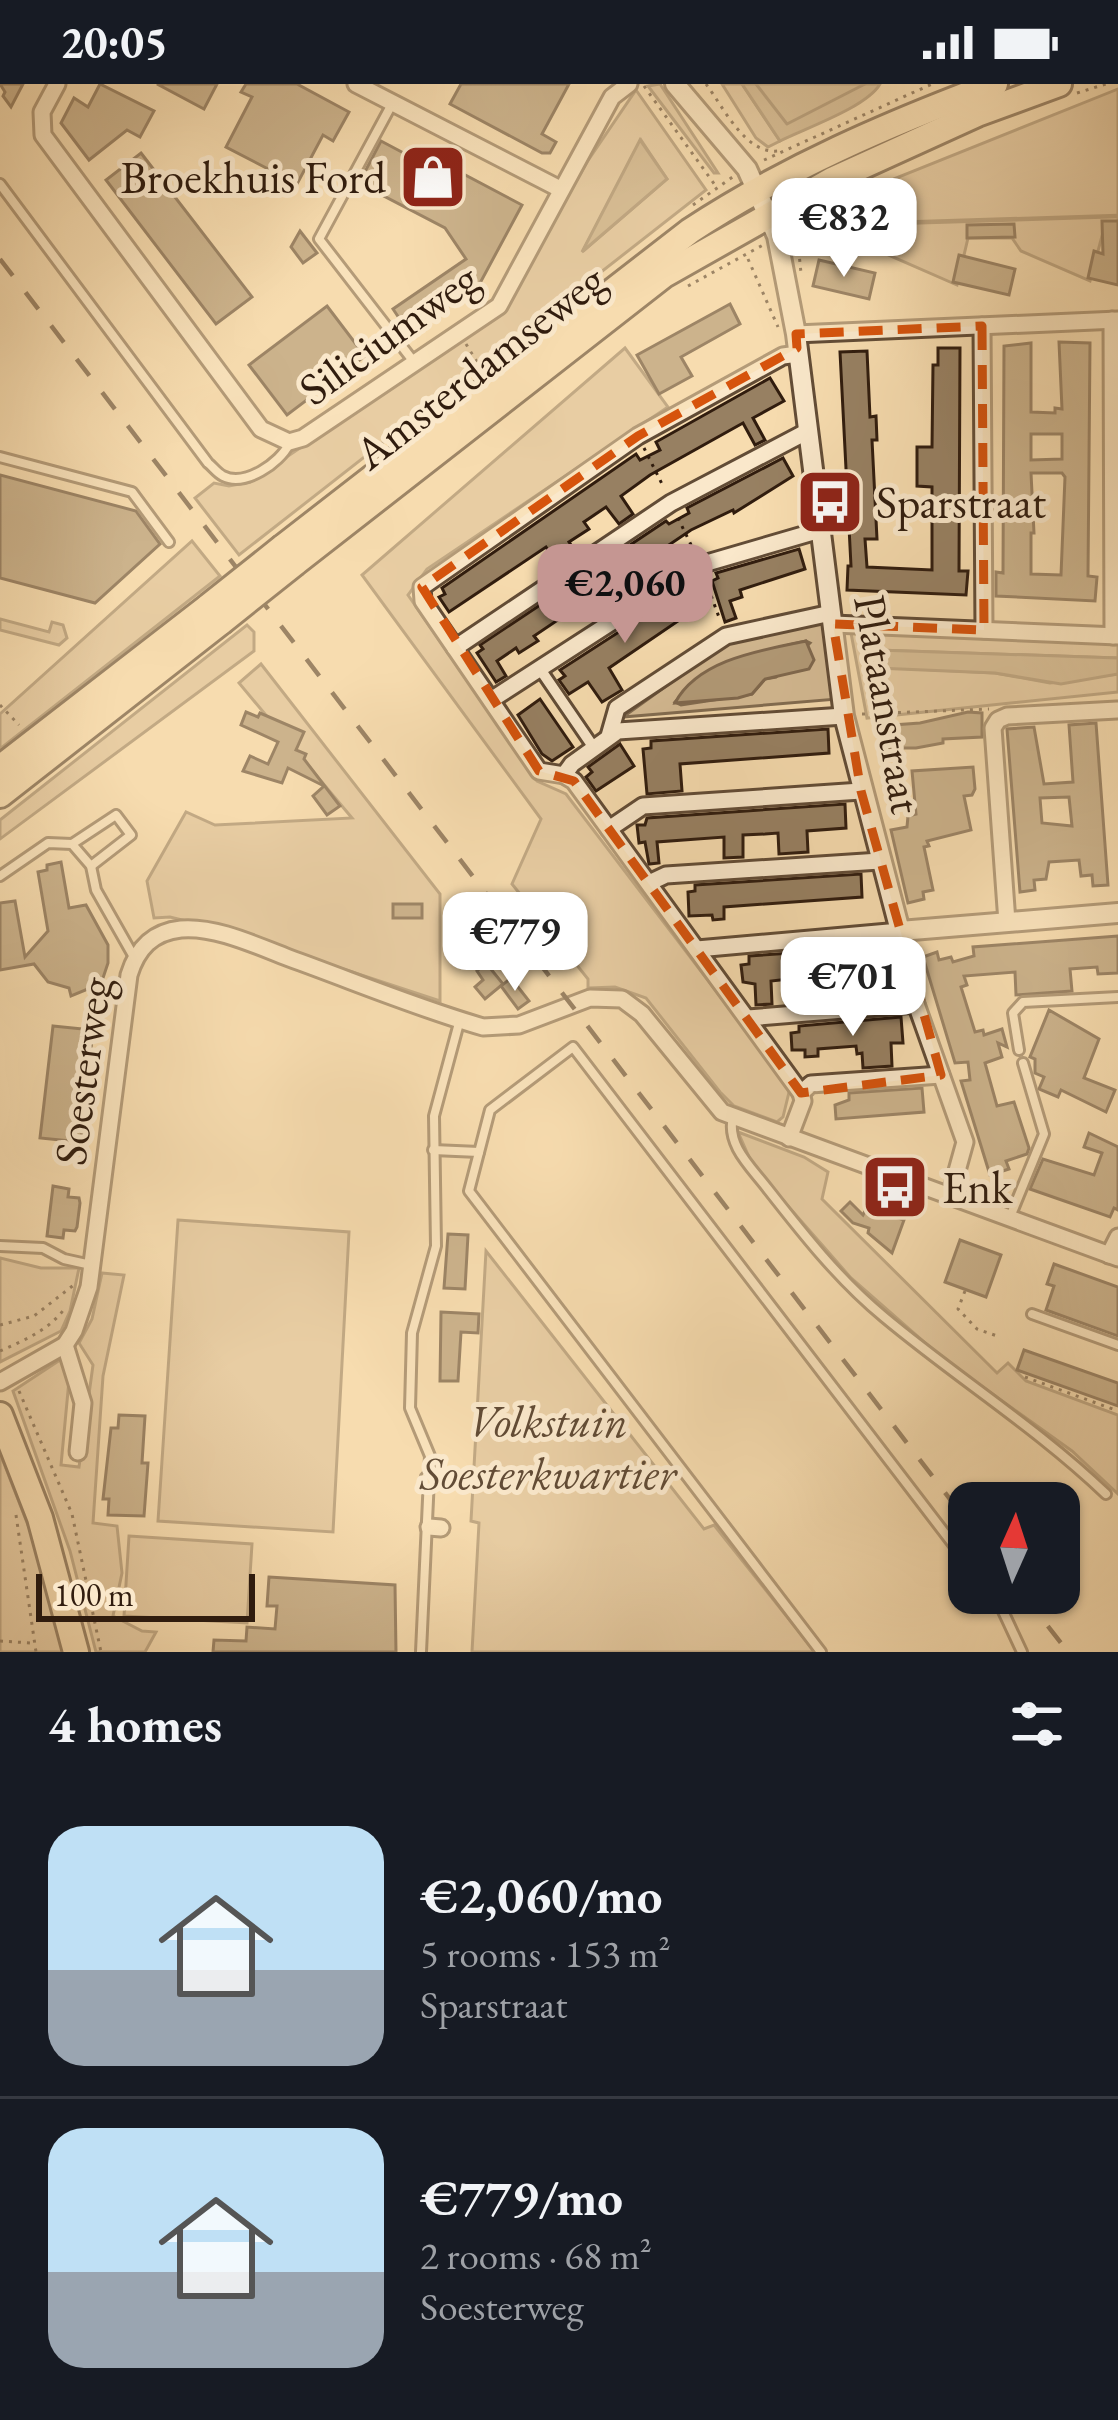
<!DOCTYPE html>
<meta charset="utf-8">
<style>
:root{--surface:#171b24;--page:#242831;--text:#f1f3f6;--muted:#9ea1a6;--line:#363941;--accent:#c59692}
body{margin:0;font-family:"EB Garamond",serif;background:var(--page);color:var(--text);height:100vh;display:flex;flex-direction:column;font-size:45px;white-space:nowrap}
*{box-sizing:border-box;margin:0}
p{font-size:39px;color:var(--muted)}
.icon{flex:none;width:66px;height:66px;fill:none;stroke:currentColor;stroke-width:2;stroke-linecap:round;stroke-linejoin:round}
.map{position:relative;height:1568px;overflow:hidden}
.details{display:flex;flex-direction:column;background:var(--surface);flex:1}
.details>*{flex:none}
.needle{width:78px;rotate:3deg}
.fabs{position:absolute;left:948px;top:1398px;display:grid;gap:24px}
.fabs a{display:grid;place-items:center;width:132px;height:132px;border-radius:24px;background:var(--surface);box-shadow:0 3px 9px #0004;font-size:60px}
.scale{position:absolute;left:36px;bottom:30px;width:219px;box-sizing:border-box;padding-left:12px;border:6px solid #301c0e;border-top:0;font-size:33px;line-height:42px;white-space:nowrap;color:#301c0e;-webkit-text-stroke:9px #fae8cb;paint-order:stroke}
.price{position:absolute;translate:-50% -102px;padding:0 27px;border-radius:24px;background:#fff;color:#222;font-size:39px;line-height:78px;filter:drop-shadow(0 3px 6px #0008)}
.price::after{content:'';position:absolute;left:50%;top:72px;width:36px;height:27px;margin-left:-18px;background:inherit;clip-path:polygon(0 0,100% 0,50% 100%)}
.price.on{background:var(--accent);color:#111}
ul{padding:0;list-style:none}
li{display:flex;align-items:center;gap:36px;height:300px;padding:0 48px}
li+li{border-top:3px solid var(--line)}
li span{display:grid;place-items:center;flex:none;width:336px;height:240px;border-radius:36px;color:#555}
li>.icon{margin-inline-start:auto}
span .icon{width:144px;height:144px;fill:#fffc;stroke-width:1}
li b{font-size:51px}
h2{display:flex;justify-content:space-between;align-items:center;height:144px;padding:0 48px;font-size:51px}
.status{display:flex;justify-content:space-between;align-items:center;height:84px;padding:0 60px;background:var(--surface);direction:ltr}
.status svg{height:33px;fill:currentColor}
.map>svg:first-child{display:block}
.green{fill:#d5bb94;stroke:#826c51;stroke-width:3;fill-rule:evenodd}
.water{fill:#b39b78;stroke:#7f684e;stroke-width:3}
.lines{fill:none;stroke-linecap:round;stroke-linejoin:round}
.shore{stroke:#725c43;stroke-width:3}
.stream{stroke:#7f684e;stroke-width:4.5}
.building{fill:#978062;stroke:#301c0e;stroke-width:3;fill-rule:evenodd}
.service-casing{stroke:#624c36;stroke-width:14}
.pedestrian-casing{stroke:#624c36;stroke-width:16}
.minor-casing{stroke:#624c36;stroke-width:21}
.tertiary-casing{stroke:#624c36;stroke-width:24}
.primary-casing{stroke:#301c0e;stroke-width:30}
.path{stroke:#301c0e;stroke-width:3;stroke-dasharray:3 6;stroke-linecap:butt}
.service{stroke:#fae8cb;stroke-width:8}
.pedestrian{stroke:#fae8cb;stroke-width:10}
.minor{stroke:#fae8cb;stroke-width:15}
.tertiary{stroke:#fae8cb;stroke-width:18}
.primary{stroke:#f7dcaf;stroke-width:24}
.rail{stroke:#301c0e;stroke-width:4.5;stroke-dasharray:21 21;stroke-linecap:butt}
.primary-bridge-casing{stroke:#301c0e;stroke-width:30;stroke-linecap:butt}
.primary-bridge{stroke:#f7dcaf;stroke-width:24}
.marked{fill:none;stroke:#d6530c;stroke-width:9;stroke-dasharray:24 15;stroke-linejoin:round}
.labels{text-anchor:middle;stroke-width:10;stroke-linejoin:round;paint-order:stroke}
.poi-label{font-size:45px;fill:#301c0e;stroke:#fae8cb;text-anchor:start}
.street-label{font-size:45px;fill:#301c0e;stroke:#fae8cb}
.park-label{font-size:45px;font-style:italic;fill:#624c36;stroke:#fae8cb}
</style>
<div class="status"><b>20:05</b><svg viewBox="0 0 49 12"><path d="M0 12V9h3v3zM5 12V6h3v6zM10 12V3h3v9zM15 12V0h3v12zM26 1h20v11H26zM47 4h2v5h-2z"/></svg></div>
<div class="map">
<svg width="1118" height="1568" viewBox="0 0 1118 1568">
<rect width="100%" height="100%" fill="#f7dcaf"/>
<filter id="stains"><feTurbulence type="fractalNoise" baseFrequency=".00167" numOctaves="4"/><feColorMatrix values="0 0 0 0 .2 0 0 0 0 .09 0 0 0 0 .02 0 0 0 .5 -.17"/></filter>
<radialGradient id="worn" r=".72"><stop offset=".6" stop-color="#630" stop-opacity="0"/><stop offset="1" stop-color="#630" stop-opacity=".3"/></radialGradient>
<g class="green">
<path d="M660 0 718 89H714L648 2Z"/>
<path d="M722 0H742L780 57 768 63 756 54Z"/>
<path d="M1118 5V151L1102 152 1090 197 1021 167 1012 154H968L957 201 884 169 879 159 828 158 829 133 821 132 871 104Z"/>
<path d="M636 6 706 106 239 471 195 414 214 399 229 402 250 398 503 226 587 78ZM641 56 667 95 583 167Z"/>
<path d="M625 264 668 323 427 485 408 511 537 697 566 710 790 1004 783 1033 777 1038 734 1022 720 1008 646 914 615 903 588 904V895L512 800 541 735 362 491Z"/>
<path d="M192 457 220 492 0 665V630Z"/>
<path d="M0 535 49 548 52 538 63 541 67 554 59 561 0 546Z"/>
<path d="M825 536 838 615 623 633 736 552ZM806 557 810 559 776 593 765 595 752 610 681 621 675 618C713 577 754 569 806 557Z"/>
<path d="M247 541 254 548V567L0 755V736Z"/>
<path d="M851 549 1118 560V574L878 566 877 583 995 589 1050 599 1118 590V608L867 634Z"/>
<path d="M261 580 440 810V917L231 848 170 833 154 834 147 797 186 728 215 741 352 734 239 599Z"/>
<path d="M738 1048 804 1073 828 1088 822 1115 997 1289 1008 1279 1026 1297 1118 1331V1410L1072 1367 941 1273 851 1194 753 1082Z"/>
<path d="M178 1136 349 1148 333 1448 158 1437Z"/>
<path d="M486 1167 704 1445 714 1441 815 1568H472L479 1439 471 1437Z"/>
<path d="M0 1174 41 1184H79L70 1227 61 1247 0 1278Z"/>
<path d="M102 1189 124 1191 103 1292 93 1439 117 1442 122 1489 113 1532 142 1547 156 1548 145 1568H96L70 1467 13 1307 63 1274 70 1286 61 1381 79 1383 93 1281 79 1259 92 1235Z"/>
<path d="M0 1369 33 1454 65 1568H0Z"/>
<path d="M129 1452 252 1460 247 1539 124 1532Z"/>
</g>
<g class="water">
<path d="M742 0H880C867 23 806 44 780 57Z"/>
<path d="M640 56 667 95 582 168Z"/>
<path d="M806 557 814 576 809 585 765 595 752 610 738 614 675 619C698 575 763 566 806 557Z"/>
<path d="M878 566 1118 574V590L1061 600 995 589 877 584Z"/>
</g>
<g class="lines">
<path class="shore" d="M756 0 787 40 865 0"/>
<path class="stream" d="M830 141 1118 132"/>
</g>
<g class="building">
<path d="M0 0H23L11 23 3 12 5 8Z"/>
<path d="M100 0 154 27 140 53 127 46 89 76 61 39 74 14 88 23Z"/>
<path d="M157 0H217L204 25Z"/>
<path d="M246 0H297L349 28 333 57 323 51 297 100 226 63 252 13 241 8Z"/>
<path d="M461 0H569L542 50 556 58 550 69H542L450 20Z"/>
<path d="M381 57 447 92 452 84 522 121 479 201 409 249 393 225 466 175 445 144 359 99Z"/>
<path d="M141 69 252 213 216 240 106 96Z"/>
<path d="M1102 137H1118V201L1088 194 1094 167 1103 170Z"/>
<path d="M1014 140 1015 153 967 154V141Z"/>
<path d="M874 144 875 157 827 158V145Z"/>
<path d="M300 147 317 169 303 179 291 163Z"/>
<path d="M959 171 1015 185 1009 211 953 198Z"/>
<path d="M819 176 875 189 869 215 813 202Z"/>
<path d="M730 220 740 240 681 273 692 292 659 310 637 271Z"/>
<path d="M327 222 365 272 287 331 249 281Z"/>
<path d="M1059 258 1090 259 1088 492 1097 493 1095 517 996 512V488L1003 489 1004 262 1031 259V328L1055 329V324L1062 325ZM1031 350H1062V375L1031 376ZM1031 389H1062L1065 393 1061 491 1031 490V449H1034Z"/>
<path d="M938 264H960L959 487H968L966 511 847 506 848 482H851L840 268 867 267 870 333 876 332 877 356H872L877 455H865L867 483 932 486V403L917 402V363H932L933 281H938Z"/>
<path d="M770 294 784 317 753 334 765 356 755 361 743 339 650 391 621 412 633 430 619 440 606 423 584 438 589 445 569 458 576 468 558 481 546 463 449 528 439 513 445 510 442 504 636 370 640 376 660 366 656 358Z"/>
<path d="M783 374 793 392 734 429 733 426 691 446 534 552 538 557 519 569 516 564 497 577 506 592 496 598 477 569 483 565 480 561 666 437 669 440 689 429 687 424Z"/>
<path d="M0 391 136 427 160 460 95 519 0 494Z"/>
<path d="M799 465 805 485 740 506 742 513 730 517 736 534 725 538 712 497 718 494 716 489Z"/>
<path d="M690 502 703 520 609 584 622 606 602 618 588 598 569 610 559 596 565 592 560 586Z"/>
<path d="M540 615 573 663 552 677 542 670 518 631Z"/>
<path d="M246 628 258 633 260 629 304 648 296 666 306 670 304 675 340 722 327 731 313 712 324 702 288 684 282 699 243 687 250 672 268 680 278 658 241 641Z"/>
<path d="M968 628 982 629V653L943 655V659L916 664H882L880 642 920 639Z"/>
<path d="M1096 639 1108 801 1093 802 1092 791 1081 792 1079 776 1049 778 1046 795 1034 796 1035 806 1020 808 1007 645 1034 643 1044 700 1073 698 1069 641ZM1069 713 1072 742 1042 739 1040 714Z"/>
<path d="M828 645 829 669 680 680 682 707 647 710 643 665 651 664V657Z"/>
<path d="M620 660 634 682 596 707 586 693 592 688 588 683Z"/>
<path d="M973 683 975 705 972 711 964 712 971 746 927 757 929 762 924 763 933 806 923 808 924 815 908 819 891 746 907 743 908 732 916 730 912 687Z"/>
<path d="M845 720 846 744 807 747 808 768 779 770 778 749 765 750 743 751V773L724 774V753L657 758 659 779 649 780 645 758 639 759 637 741H645L647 734Z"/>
<path d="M61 778 69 824 86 821 108 861V879L102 897 98 895 88 905 71 912 69 904 48 898 34 880 0 886V819L15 817 25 873 48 847 38 788 47 786V781Z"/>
<path d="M861 790 862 813 724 823V835L713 836 712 831 689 832 688 808 695 807V801Z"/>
<rect x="393" y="820" width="29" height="14"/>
<path d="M1118 852V889L1098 890 1097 883 1070 885 1072 907 1016 911 1015 888 964 892 967 901 961 903 975 948 983 946 984 951 1002 945 1007 963 998 959 1002 973 985 979 997 1022 1014 1018 1029 1064 1027 1070 1006 1077 1009 1085 990 1091 961 997 970 996 968 978 955 979 923 873 937 868 939 876 951 873 953 878 974 872 973 863Z"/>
<path d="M880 863 881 888 812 893 813 917H802L800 894 789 895 771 897 772 920 756 921 755 900 743 898 741 881 749 880V872Z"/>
<path d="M486 879 503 900 485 915 475 903 483 896 477 887Z"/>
<path d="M511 894 529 917 518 925 501 902Z"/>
<path d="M1049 926 1099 955 1084 994 1115 1006 1106 1028 1061 1006 1058 1013 1039 1005 1044 993 1035 989V975L1030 973Z"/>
<path d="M901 933 903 959H891L892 982 863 984 862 969 857 970 856 962 818 965V972L805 973V966H792L791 949 799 948V942Z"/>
<path d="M53 942 93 946 81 1058 40 1054Z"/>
<path d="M922 1004 924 1028 836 1035 835 1021 849 1016V1009Z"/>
<path d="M1089 1049 1118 1063V1126L1114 1124 1110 1133 1030 1105 1043 1075 1094 1091 1102 1069 1084 1063Z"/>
<path d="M53 1102 69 1105 68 1113 79 1114 80 1119 77 1143 75 1147 64 1146 63 1154 47 1152Z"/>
<path d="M850 1118 863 1131 867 1123 904 1136 892 1169 868 1149 869 1144 853 1139 841 1127Z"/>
<path d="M448 1150 468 1151 465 1205 444 1204Z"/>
<path d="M960 1156 1001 1171 986 1213 945 1198Z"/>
<path d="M1054 1180 1118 1203V1252L1046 1226 1054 1202 1047 1200Z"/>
<path d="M441 1228 479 1230 478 1249 461 1248 458 1297H440Z"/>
<path d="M1024 1266 1118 1299V1322L1017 1286Z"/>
<path d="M119 1331 145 1332 142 1379H148L144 1432 108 1431 109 1415H103L111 1344H118Z"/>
<path d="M269 1493 395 1501 396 1568H213L214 1556 246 1557 247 1543 275 1545 277 1522H267Z"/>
</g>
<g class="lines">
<defs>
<g id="service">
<path d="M392 20 319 155 414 278"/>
<path d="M0 100 208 379C213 383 217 389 223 392 245 403 280 379 289 360"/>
<path d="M0 373 132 408 169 458"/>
<path d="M72 760 116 731 131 751 91 782"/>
<path d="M0 792 48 759 72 760 91 782 96 806 134 873"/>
<path d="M1019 966 1013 929 1023 918 1118 913"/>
<path d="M733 1033C726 1061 751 1083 767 1104 803 1150 839 1196 884 1233 957 1294 1037 1344 1106 1410"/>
<path d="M433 1066 479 1068"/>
<path d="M1010 1133 1044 1050 1023 979"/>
<path d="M0 1162 43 1164 64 1175 91 1181"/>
<path d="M1032 1230 1118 1261"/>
<path d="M990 1509 1002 1525 1022 1568"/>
<path d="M421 1568 430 1372 410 1324 412 1249 436 1162 434 1032 459 939"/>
<path d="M821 1568 469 1107 490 1026 573 963 969 1481"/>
</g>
<path id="pedestrian" d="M540 585 594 664"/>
<g id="minor">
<path d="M57 0 42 28 43 51 261 345 289 358 303 354 499 222 612 13 629 0"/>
<path d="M356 0 560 105"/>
<path d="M1112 236 1113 552"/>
<path d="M982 242 984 546"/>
<path d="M796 250 1118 236"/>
<path d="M833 540 1118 552"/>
<path d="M455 564 671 419 808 347"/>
<path d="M491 616 700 481 820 446"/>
<path d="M609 652 617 624 726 552 831 529"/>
<path d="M564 691 572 680 618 647 844 632"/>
<path d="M609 745 643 722 861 707"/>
<path d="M649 799 666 791 880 777"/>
<path d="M1007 838 993 644 998 636 1007 632 1117 626"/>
<path d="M697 865 900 847 916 920 965 1058 950 1112"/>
<path d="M748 934 916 920"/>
<path d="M801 1009 811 1000 941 991"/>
<path d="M789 1054 803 1017 801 1009 574 697 564 691 539 687 423 517 422 503 638 352 783 272 798 270"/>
<path d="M1109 1171 1118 1153"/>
<path d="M65 1261 83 1319 78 1368"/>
<path d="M0 1298 65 1261 74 1247 89 1203 129 891C137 865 152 848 181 845 216 842 257 862 289 874 353 897 417 924 483 943L519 941 590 914 622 915 642 930 722 1028 1118 1174"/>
<path d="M429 1395 436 1396"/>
<path d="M429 1443 441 1444"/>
</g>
<path id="tertiary" d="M675 0 747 85 777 152 796 250 844 632 900 847 1118 829"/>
<g id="primary">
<path d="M283 463 690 147C786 84 888 40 995 0"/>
<path d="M295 479 664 191 832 96 977 30 1059 0"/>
<path d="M0 684 209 522"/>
<path d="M0 711 221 538"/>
<path d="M0 1331 40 1434 76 1568"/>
</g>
</defs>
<use href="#service" class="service-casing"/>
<use href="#pedestrian" class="pedestrian-casing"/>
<use href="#minor" class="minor-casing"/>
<use href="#tertiary" class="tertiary-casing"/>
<use href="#primary" class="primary-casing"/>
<g class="path">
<path d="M706 0C724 24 745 70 778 67"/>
<path d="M644 2 715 101"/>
<path d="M1077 9 1106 0"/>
<path d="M764 76 932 0"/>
<path d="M693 121 734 92"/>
<path d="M796 139 801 189"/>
<path d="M748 175 778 243"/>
<path d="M688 202 763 161"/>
<path d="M466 260 480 283"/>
<path d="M644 364 664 404"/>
<path d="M678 434 695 469"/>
<path d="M705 495 720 536"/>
<path d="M0 621 19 641"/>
<path d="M862 630 989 625"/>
<path d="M965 1207 958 1225 977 1245 1000 1253"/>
<path d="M0 1241 34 1232 75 1200"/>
<path d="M0 1267C25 1256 49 1246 65 1224"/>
<path d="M1025 1293 1118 1327"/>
<path d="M19 1307 72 1430 101 1568"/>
<path d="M16 1431 36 1568"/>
<path d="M0 1557 31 1559"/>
</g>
<use href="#service" class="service"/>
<use href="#pedestrian" class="pedestrian"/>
<use href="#minor" class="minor"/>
<use href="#tertiary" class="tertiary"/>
<use href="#primary" class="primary"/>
<g class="rail">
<path d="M0 175 969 1440"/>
<path d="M1022 1509 1068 1568"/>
</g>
<defs>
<g id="primary-bridge">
<path d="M209 522 283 463"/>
<path d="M221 538 295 479"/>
</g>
</defs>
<use href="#primary-bridge" class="primary-bridge-casing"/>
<use href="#primary-bridge" class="primary-bridge"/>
</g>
<path d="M0 0H1118V1568H0ZM982 242 984 546 833 540 861 707 941 991 801 1009 574 697 539 687 422 503 638 352 797 264 796 250Z" fill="#f7dcaf" fill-opacity=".55" fill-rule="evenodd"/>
<path class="marked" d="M982 242 984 546 833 540 861 707 941 991 801 1009 574 697 539 687 422 503 638 352 797 264 796 250Z"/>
<defs>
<symbol id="shop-square" viewBox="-11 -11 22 22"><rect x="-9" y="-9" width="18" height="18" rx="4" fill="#8f2418" stroke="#fae8cb"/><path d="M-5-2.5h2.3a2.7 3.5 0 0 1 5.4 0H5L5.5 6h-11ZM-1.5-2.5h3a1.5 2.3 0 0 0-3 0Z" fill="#fff"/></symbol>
<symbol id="bus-square" viewBox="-11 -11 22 22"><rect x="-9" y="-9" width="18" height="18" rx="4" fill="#8f2418" stroke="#fae8cb"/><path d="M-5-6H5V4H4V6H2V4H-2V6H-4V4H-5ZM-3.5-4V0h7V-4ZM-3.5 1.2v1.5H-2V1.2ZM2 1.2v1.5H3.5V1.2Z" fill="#fff"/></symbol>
</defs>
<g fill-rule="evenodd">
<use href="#shop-square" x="395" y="55" width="76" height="76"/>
<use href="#bus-square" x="792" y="380" width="76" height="76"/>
<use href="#bus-square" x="857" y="1065" width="76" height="76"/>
</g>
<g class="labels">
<g class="poi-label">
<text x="386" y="109" text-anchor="end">Broekhuis Ford</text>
<text x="876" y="434">Sparstraat</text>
<text x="942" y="1119">Enk</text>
</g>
<g class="street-label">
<text transform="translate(388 249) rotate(-36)" y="16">Siliciumweg</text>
<text transform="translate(479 282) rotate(-38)" y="16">Amsterdamseweg</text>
<text transform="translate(889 620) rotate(80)" y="16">Plataanstraat</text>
<text transform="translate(82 987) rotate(-82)" y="16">Soesterweg</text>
</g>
<g class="park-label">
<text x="548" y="1353">Volkstuin<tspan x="548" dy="52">Soesterkwartier</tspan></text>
</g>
</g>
<rect width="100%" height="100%" filter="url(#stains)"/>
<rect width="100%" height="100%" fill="url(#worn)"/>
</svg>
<div class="fabs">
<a><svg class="needle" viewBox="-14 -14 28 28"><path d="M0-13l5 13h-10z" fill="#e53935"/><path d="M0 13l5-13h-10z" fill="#9ea1a6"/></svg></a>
</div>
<div class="scale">100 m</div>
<b class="price" style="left:844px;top:196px">€832</b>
<b class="price on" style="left:625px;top:562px">€2,060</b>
<b class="price" style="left:515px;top:910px">€779</b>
<b class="price" style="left:853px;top:955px">€701</b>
</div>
<section class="details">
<h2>4 homes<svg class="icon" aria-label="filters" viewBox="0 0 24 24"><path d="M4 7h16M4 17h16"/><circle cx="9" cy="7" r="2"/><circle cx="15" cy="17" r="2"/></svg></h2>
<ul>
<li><span style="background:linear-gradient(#bfe0f5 60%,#9aa5b1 0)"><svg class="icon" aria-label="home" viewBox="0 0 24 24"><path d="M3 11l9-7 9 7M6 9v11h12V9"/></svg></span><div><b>€2,060/mo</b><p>5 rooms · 153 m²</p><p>Sparstraat</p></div></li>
<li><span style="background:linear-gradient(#bfe0f5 60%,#9aa5b1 0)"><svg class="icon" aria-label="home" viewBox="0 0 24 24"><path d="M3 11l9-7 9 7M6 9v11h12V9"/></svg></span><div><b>€779/mo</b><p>2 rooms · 68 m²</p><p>Soesterweg</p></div></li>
</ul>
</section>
